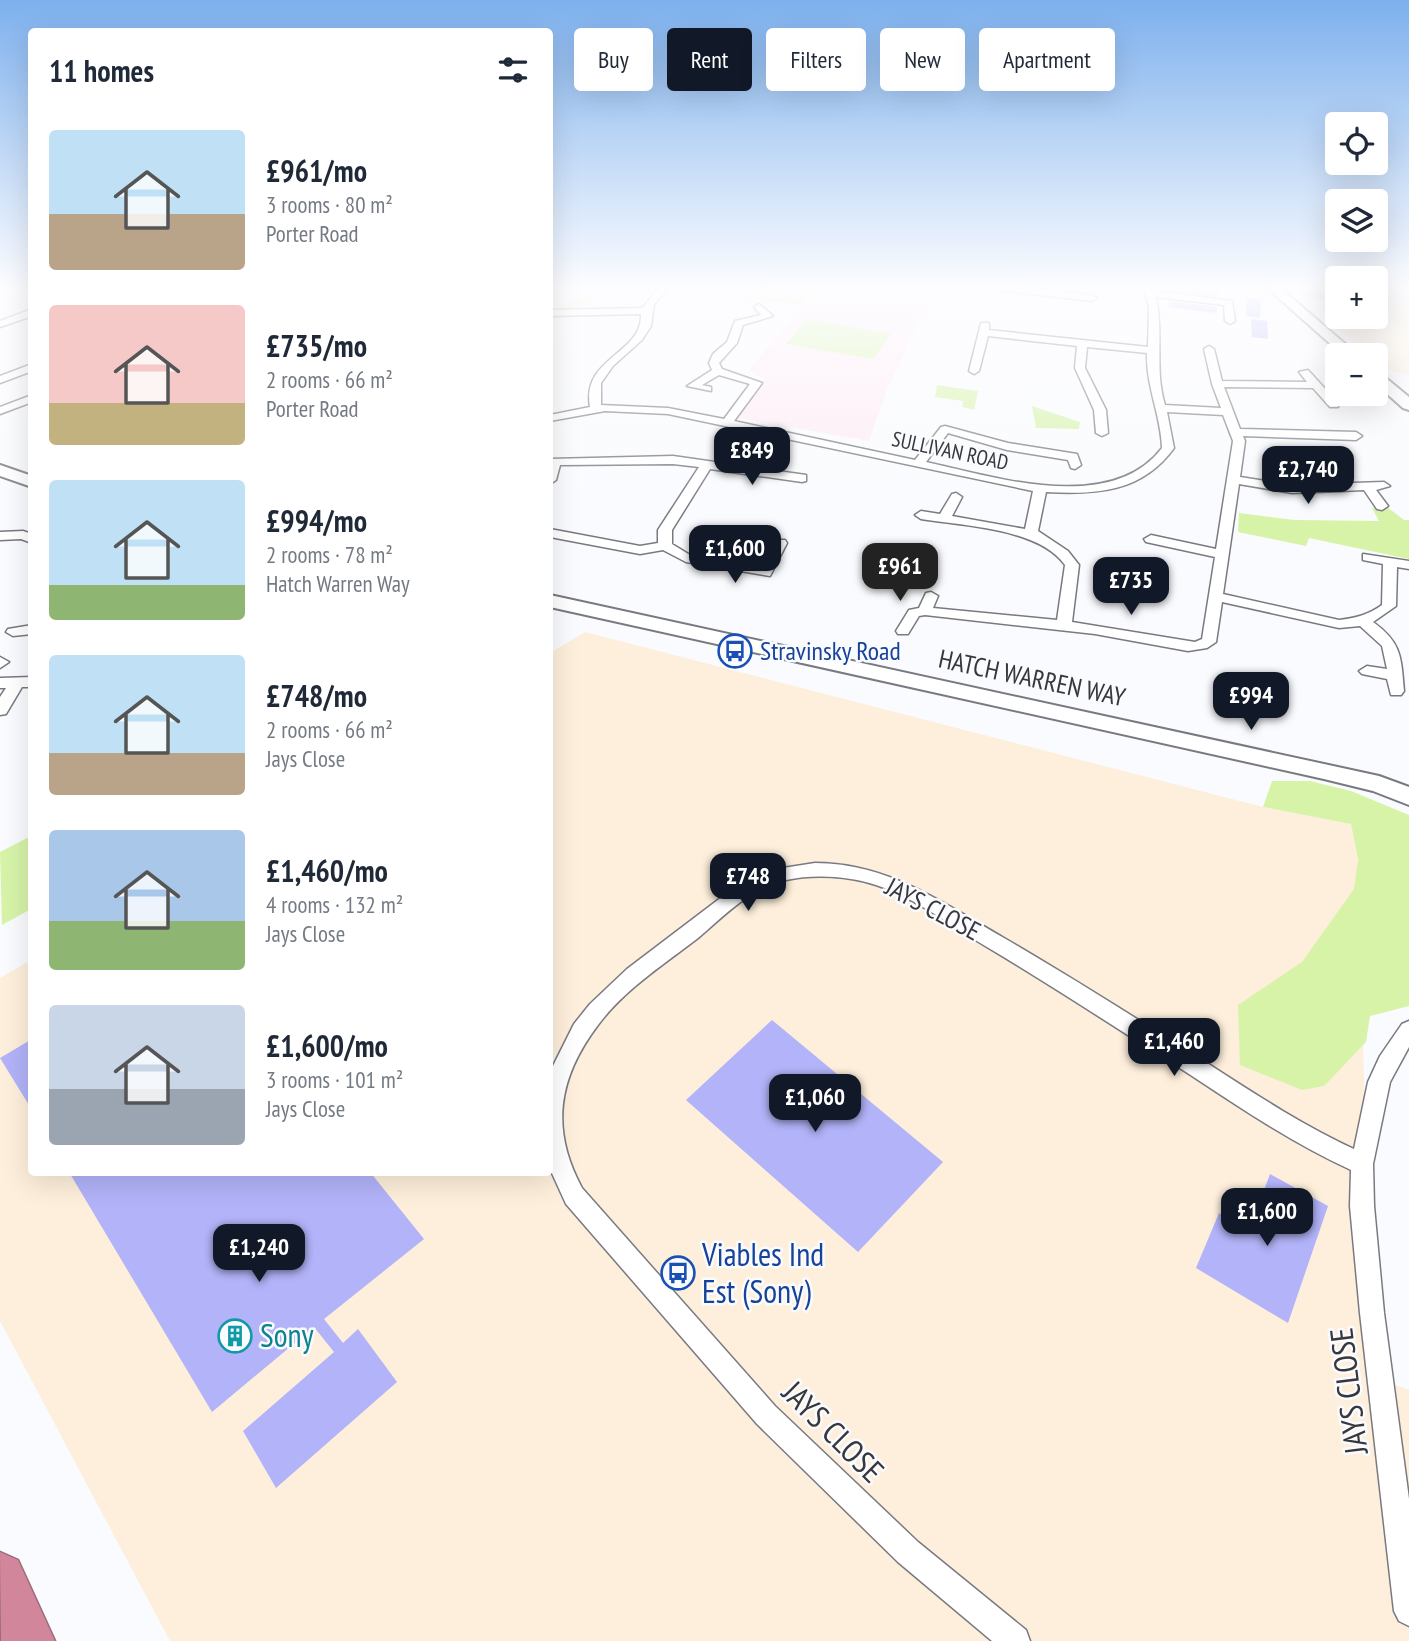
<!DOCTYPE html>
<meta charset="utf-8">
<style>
:root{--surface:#fff;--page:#f6f6f7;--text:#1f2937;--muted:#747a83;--accent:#111827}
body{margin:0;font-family:"PT Sans Narrow",sans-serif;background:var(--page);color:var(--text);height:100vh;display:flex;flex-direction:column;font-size:26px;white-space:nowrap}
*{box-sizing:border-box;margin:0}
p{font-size:23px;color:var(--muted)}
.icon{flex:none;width:38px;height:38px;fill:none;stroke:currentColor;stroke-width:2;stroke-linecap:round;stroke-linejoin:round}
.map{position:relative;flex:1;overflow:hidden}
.side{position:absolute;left:28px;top:28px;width:525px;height:1148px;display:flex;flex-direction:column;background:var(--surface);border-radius:7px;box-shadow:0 7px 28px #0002}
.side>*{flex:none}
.hud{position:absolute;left:574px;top:28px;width:665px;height:63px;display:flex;gap:14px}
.controls{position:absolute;left:1325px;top:112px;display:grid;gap:14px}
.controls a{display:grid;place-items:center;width:63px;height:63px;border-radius:7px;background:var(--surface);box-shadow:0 7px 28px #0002;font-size:35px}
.price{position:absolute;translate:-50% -60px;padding:0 16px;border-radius:14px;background:var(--accent);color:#fff;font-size:23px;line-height:46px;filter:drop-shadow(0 2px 4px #0008)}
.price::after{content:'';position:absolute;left:50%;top:42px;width:21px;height:16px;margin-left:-10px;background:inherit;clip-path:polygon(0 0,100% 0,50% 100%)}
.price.on{background:#222;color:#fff}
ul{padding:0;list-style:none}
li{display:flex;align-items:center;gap:21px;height:175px;padding:0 21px}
li span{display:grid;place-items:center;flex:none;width:196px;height:140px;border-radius:7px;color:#555}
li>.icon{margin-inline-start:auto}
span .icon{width:84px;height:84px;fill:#fffc;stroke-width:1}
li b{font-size:30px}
h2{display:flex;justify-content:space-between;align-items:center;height:84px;padding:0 21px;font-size:30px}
.tag{padding:0 24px;border-radius:7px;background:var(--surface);box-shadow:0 7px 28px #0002;font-size:24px;line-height:63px}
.tag.on{background:var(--accent);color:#fff}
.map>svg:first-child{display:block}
.built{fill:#eff0fd}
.industrial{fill:#fdefdb}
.education{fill:#feebf5}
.green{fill:#d6f3a8}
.building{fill:#b2b3f8}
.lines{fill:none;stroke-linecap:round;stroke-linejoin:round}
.street-casing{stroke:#797a81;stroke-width:3}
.secondary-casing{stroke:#797a81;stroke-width:4}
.highway-casing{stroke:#9b6b7a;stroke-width:3}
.street{fill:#fff;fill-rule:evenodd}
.secondary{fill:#fff;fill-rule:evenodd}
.highway{fill:#d1869c;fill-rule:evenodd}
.labels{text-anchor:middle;stroke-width:5;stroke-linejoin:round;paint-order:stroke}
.far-street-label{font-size:21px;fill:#38383c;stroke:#fafbfe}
.transit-label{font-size:26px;fill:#164399;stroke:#fafbfe;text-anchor:start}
.street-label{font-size:26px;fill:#38383c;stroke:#fafbfe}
.near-transit-label{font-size:32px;fill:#164399;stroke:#fafbfe;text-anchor:start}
.near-culture-label{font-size:32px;fill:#0d838f;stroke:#fafbfe;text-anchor:start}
.near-street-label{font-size:32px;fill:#38383c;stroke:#fafbfe}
</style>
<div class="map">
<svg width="1409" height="1641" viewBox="0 0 1409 1641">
<rect width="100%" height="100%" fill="#fafbfe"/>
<path class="built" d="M1376 286H1409V303L1376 305Z"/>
<g class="industrial">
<path d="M1409 303V375L1379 367 1376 363V355H1367L1318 309 1337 308V317H1376V305Z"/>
<path d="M585 632 1263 807 1351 824 1359 869 1371 1376 1409 1390V1641H170L0 1321V978L31 960 32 1172H550V653Z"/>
</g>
<path class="education" d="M820 286 928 302 886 392 869 441 738 418 765 379 749 370Z"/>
<g class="green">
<path d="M585 286H607C592 301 581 311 558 311Z"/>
<path d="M733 286H821L801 305 725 297Z"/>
<path d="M807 319 891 334 873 359 786 344Z"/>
<path d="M937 385 978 391 974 410 962 407 963 401 935 397Z"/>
<path d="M1032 406 1080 422 1079 429 1036 428Z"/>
<path d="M1387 507 1404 520H1409V559L1309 538 1306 546 1238 532 1239 513 1294 520 1379 521 1372 508Z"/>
<path d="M1272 781H1310L1351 791 1409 815V1006L1370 1016 1366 1042 1324 1086 1302 1090 1240 1065 1238 1005 1302 962 1354 889 1358 860 1351 824 1263 807Z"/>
<path d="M31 836V909L2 925 0 852Z"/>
</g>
<g class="building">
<path d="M1172 286 1218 292V297L1171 291Z"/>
<path d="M1298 286H1337V299H1315Z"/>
<path d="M1247 298 1261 299 1260 318 1246 316Z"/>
<path d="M1169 301 1217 307V313L1169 307Z"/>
<path d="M1251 319 1267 321 1268 339 1252 337Z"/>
<path d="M772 1020 943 1162 858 1252 686 1100Z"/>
<path d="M32 1039V1110L0 1058Z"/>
<path d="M69 1172H370L424 1239 324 1319 343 1343 358 1329 397 1382 276 1488 243 1431 334 1352 314 1327 212 1412Z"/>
<path d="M1270 1174 1328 1206 1288 1323 1196 1268 1219 1213 1249 1230Z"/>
</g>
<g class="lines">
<defs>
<g id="street">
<path d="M661 286H671L654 304 651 326 642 340 613 366 601 383V405L668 408 724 419 750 384 719 375 702 385 711 387V391L687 386 712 370 709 363 713 354 727 342 735 321 761 315 754 307 759 304 773 316 743 325 737 343 719 363 722 369 762 383 734 421 915 460 941 427 945 426 1008 443 1077 454 1081 465 1075 469 1071 468 1068 460 1007 450 948 433 926 462C995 477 1111 515 1162 448 1161 415 1146 387 1147 353L1087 347 1085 368 1106 410 1108 433 1102 436 1096 433 1094 410 1075 368 1077 346 988 336 979 371 974 374 969 371 981 323H989V330L1148 347 1149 307 1143 286H1151L1154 291 1232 301 1235 321 1230 324 1225 321 1224 305 1156 297C1164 334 1154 369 1165 405L1221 408 1212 384 1204 349 1209 346 1214 349 1222 381 1307 382 1299 372 1308 370 1338 403V407H1330L1313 388 1224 387 1240 429 1356 432 1362 436 1356 440 1243 436 1245 441 1240 477 1292 485 1384 482 1390 486 1376 490 1388 506 1382 510 1377 509 1364 490 1292 493 1239 484 1223 594 1339 620C1356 618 1368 615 1382 605L1383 564 1363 560V554L1409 561V569L1397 567 1396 606 1373 622C1402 643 1401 657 1404 691L1401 695H1391L1387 679 1362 674 1359 671 1367 666 1387 669 1382 646 1360 626 1339 628 1222 602 1216 642 1207 648 1188 651 1095 634 925 615 919 616 908 634H898L896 631 909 610 919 608 926 593 931 592 938 596 933 608 1057 620 1065 565C1039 528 963 526 921 519L915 515 921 511 940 514 952 494 956 493 962 497 952 516 1025 529 1033 491 668 414 605 411 550 421V415L590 407C581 357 643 354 641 314L550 316V310L642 308ZM1167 412 1223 415 1233 441 1216 549 1151 535 1144 539 1146 542 1215 557 1202 639 1195 642 1072 622 1079 565 1068 551 1038 531 1046 492C1097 495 1142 492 1174 448Z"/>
<path d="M680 286H702L703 287 698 290Z"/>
<path d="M982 286H1008L1092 295 1097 298 1092 301 987 289Z"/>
<path d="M32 309V316L0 327V321Z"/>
<path d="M32 364V371L0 383V376Z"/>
<path d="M32 395V402L0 414V407Z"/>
<path d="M673 456 806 475V481L802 482 710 469 672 530V544L690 555 761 568 775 540H785L787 543 770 576 686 562 663 550 640 554 550 537V529L640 546 658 543V530L699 467 673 464 560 465 556 480 550 484V459Z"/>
<path d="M23 531 32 534V543L21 539 0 540V532Z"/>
<path d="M32 625V634L13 636 6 632 8 629Z"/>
<path d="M0 657 9 662 0 668Z"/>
<path d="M32 677V687H22L6 714 0 715V697L6 688H0V678Z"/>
<path d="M815 863C888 863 943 903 1004 938 1073 978 1140 1021 1207 1063 1255 1094 1302 1125 1354 1149L1368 1082 1380 1056 1402 1024 1409 1021V1047L1390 1082 1373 1164 1374 1206 1384 1313 1409 1499V1626L1399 1621 1394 1611 1360 1313 1350 1206 1351 1170C1292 1143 1239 1107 1186 1072 1121 1031 1057 989 992 950 954 928 918 899 876 885 848 876 815 874 786 880 751 887 724 916 698 938 663 965 625 989 598 1025 558 1078 550 1129 582 1188L775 1406 918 1542 1026 1630 1030 1641H992L898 1562 757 1424 566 1204 550 1169V1072L574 1024 590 1004 627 969 735 887 770 870Z"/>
</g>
<g id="secondary">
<path d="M1265 286H1278L1358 355H1343Z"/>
<path d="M1376 372 1381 374 1409 397V410L1403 408 1376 384Z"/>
<path d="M0 465 32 476V487L0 476Z"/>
<path d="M550 595 1379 776 1409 787V805L1373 791 1324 779 550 607Z"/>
</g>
<path id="highway" d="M0 1552 18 1560 55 1641H1Z"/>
</defs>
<use href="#street" class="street-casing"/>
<use href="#secondary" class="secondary-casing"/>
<use href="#highway" class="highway-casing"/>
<use href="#street" class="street"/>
<use href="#secondary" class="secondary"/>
<use href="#highway" class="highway"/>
</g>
<linearGradient id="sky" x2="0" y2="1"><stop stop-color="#7db0ed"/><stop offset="0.56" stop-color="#fdfdff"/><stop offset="1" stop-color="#fdfdff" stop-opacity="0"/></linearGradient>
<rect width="1409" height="515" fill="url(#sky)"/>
<defs>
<symbol id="bus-ring" viewBox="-11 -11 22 22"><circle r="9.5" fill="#fafbfe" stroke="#1a4fb4" stroke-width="1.5"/><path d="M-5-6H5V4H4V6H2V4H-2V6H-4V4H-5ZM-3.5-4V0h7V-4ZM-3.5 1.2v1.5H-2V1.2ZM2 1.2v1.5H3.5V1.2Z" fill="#1a4fb4"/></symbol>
<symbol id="building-ring" viewBox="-11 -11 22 22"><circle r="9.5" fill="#fafbfe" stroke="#0f9aa8" stroke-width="1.5"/><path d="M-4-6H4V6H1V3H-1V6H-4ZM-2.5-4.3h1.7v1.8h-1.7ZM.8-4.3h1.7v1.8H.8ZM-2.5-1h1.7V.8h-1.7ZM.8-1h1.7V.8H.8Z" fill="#0f9aa8"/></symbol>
</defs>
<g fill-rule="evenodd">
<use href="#bus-ring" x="716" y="632" width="38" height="38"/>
<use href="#bus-ring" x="659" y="1254" width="38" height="38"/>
<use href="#building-ring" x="216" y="1317" width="38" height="38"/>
</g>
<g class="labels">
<g class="far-street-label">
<text transform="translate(950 451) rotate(12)" y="7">SULLIVAN ROAD</text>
</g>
<g class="transit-label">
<text x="760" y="660">Stravinsky Road</text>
</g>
<g class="street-label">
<text transform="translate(1032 678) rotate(12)" y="9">HATCH WARREN WAY</text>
<text transform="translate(933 909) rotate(28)" y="9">JAYS CLOSE</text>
</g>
<g class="near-transit-label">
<text x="702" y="1266">Viables Ind<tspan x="702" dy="37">Est (Sony)</tspan></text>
</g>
<g class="near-culture-label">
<text x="260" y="1347">Sony</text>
</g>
<g class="near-street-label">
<text transform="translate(1349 1391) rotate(-97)" y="11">JAYS CLOSE</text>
<text transform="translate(833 1432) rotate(45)" y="11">JAYS CLOSE</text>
</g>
</g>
</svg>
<div class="controls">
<a><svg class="icon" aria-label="locate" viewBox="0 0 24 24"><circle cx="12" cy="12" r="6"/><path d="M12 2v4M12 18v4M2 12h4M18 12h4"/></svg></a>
<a><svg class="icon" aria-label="layers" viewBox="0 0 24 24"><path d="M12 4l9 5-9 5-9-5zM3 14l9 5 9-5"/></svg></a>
<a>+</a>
<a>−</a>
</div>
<b class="price" style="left:752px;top:487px">£849</b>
<b class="price" style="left:1308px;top:506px">£2,740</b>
<b class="price" style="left:735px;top:585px">£1,600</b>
<b class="price on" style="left:900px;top:603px">£961</b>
<b class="price" style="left:1131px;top:617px">£735</b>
<b class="price" style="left:1251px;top:732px">£994</b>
<b class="price" style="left:748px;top:913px">£748</b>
<b class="price" style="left:1174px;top:1078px">£1,460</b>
<b class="price" style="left:815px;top:1134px">£1,060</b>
<b class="price" style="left:1267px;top:1248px">£1,600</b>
<b class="price" style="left:259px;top:1284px">£1,240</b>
<div class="hud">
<a class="tag">Buy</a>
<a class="tag on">Rent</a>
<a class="tag">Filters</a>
<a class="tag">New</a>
<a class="tag">Apartment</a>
</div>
<section class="side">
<h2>11 homes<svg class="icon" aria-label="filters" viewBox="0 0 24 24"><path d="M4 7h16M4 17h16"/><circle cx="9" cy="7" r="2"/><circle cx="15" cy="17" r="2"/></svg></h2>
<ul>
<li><span style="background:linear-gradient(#bfe0f5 60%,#b9a48a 0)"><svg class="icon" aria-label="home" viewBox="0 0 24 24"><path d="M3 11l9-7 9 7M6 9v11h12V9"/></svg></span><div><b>£961/mo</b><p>3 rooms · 80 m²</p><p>Porter Road</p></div></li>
<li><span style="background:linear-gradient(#f6c9c9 70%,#c2b280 0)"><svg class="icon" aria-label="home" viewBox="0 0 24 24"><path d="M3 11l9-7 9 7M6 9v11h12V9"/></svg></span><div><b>£735/mo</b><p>2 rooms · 66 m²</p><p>Porter Road</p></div></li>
<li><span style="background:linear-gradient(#bfe0f5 75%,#8fb573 0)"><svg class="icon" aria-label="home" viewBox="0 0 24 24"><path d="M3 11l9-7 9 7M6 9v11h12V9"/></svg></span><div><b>£994/mo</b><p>2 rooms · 78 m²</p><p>Hatch Warren Way</p></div></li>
<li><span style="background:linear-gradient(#bfe0f5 70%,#b9a48a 0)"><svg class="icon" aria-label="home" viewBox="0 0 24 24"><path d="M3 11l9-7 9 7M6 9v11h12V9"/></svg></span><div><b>£748/mo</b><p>2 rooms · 66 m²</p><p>Jays Close</p></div></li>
<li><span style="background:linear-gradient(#a9c7e8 65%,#8fb573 0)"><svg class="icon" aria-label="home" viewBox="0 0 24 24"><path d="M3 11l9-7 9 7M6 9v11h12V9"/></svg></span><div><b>£1,460/mo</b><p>4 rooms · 132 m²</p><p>Jays Close</p></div></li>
<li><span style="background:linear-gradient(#c9d6e8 60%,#9aa5b1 0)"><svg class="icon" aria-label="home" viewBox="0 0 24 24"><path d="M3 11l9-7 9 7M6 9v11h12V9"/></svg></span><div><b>£1,600/mo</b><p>3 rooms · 101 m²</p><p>Jays Close</p></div></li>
</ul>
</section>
</div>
